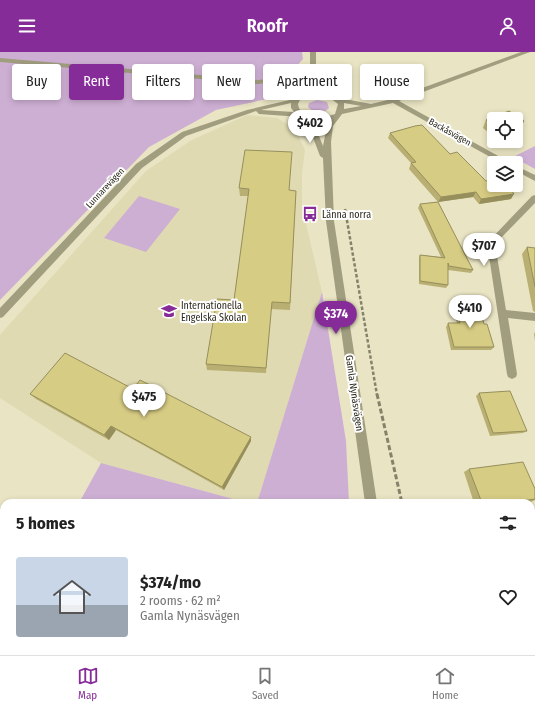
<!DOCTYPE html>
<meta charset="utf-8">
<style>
:root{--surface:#fff;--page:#f2f2f2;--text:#222;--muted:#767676;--line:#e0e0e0;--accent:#862c98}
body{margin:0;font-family:"Fira Sans Condensed",sans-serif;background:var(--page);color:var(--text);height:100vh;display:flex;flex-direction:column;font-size:15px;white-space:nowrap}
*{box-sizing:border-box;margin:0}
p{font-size:13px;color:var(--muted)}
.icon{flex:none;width:22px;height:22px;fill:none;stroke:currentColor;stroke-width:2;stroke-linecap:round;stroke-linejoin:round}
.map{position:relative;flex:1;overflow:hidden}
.side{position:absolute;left:0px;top:447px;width:535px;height:156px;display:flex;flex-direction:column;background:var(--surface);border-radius:12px 12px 0 0;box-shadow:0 2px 6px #0003}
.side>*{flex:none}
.banner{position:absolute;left:12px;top:12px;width:511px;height:36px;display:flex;gap:8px}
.buttons{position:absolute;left:487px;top:60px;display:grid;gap:8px}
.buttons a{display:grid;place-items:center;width:36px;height:36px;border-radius:4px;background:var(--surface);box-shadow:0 2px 6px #0003;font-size:20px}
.price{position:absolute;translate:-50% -34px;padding:0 9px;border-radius:14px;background:#fff;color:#222;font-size:13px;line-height:26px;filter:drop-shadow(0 1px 2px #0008)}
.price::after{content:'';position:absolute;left:50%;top:24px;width:12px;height:9px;margin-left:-6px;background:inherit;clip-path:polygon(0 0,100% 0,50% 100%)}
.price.current{background:var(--accent);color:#fff}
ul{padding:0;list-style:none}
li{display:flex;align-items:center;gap:12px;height:100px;padding:0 16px}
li+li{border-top:1px solid var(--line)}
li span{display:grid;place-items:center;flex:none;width:112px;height:80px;border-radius:4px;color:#555}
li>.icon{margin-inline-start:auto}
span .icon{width:48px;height:48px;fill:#fffc;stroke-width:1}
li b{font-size:17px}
h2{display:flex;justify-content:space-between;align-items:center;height:48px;padding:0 16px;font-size:17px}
.pill{padding:0 14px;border-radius:4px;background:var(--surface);box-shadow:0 2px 6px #0003;font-size:14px;line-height:36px}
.pill.current{background:var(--accent);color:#fff}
header{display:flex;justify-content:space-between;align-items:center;height:52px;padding:0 16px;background:var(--accent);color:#fff;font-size:18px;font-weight:600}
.menu{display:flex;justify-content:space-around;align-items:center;height:56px;border-top:1px solid var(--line);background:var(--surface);font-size:11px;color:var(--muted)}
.menu a{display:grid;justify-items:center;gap:2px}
.menu .current{color:var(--accent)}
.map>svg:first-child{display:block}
.built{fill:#dfdab2}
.green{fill:#ceafd4}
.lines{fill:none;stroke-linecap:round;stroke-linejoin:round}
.path-far1{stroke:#85826c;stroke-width:2.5;stroke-dasharray:3.5 2;stroke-linecap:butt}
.path{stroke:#85826c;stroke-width:3;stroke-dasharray:5 2.5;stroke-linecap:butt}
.minor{fill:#a19d7f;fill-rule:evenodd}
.wall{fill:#b9af72}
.shaded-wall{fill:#968f5c}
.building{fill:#d7cc84;stroke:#968f5c}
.labels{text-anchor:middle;stroke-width:4;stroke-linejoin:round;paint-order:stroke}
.far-street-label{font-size:9px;fill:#2b291d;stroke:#fff}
.poi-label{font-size:10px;fill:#2b291d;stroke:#fff;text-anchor:start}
.street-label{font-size:10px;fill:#2b291d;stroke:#fff}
</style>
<header><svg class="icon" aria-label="menu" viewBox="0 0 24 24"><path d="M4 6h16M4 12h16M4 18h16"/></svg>Roofr<svg class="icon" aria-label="person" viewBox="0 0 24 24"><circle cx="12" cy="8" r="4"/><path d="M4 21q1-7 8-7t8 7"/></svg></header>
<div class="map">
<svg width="535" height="603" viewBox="0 0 535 603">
<rect width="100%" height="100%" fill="#e9e4c3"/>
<path class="built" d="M247 63 277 66 295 77 305 98 302 121V155L322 240 257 451H248L101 411 0 346V283L146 119 190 89Z"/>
<g class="green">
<path d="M0 0H302L303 7 294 17 286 43 216 58 149 95 0 248Z"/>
<path d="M317 48 327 50 329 56C323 62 314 62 308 55L309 51Z"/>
<path d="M535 94V117L513 105Z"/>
<path d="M139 144 180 157 146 200 104 186Z"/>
<path d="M322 240 346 389 349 451H257Z"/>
<path d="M101 411 248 451H79Z"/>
<path d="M94 599H364L366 603H99Z"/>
</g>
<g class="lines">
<path class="path-far1" d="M345 157 377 343"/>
<g class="path">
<path d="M377 342 402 451"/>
<path d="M441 599 443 603"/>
</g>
<g class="minor">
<path d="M310 0H316V23L327 40 339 46 371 52 392 47 521 0H530L399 49 511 111H501L393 51 342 62 333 74 331 90 334 169 377 451H365L326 169 323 106 320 104 306 67 301 65 259 62 256 59 186 84 142 116 3 265 0 266V256L136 112 182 80 247 58 294 47 299 42 308 25 258 32 0 10V6L258 28 310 22ZM313 28 319 38 307 39ZM319 42 330 46 338 52 335 62C324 66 300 69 298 52 301 43 310 42 319 42ZM291 51V56L294 60 261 58ZM344 51 361 54 344 57ZM331 68 327 74 323 94 313 69Z"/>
<path d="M516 114 535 123V129L516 119Z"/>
<path d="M535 143V151L495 192 506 258 535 261V269L508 266 517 322 516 325 512 327 508 325 507 322 487 191 532 144Z"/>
<path d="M395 599H409L410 603H396Z"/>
</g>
</g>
<g class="wall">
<path d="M509 59 524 69 520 77 516 79V67H494V85L483 76 486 68Z"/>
<path d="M390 81 450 102 486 129 511 147 479 152 473 145 438 150 473 218 471 221 448 218V233L446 236 419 232V206L420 203 441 205 418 156 420 152 438 150 409 117 411 111 388 86Z"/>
<path d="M239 136 296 139 290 258 271 257 266 321 207 318 206 312 234 248 248 144H240Z"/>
<path d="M527 195 535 196V260L533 259 522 202Z"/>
<path d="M456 255 484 272 494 295 491 298H451L446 275 448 271H457L453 258Z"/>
<path d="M535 280V289L534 282Z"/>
<path d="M133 337 251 389 224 438 116 378 109 388 36 347 30 342Z"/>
<path d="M479 341 527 379 523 381 490 384 476 344Z"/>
<path d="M469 417 535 437V448L531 450 522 451H474L464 420Z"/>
</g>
<g class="shaded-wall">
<path d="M524 69 520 77 516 79V73Z"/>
<path d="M476 140 473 145 438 150 441 145Z"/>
<path d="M514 142 511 147 479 152 481 147Z"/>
<path d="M111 374 116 378 109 388 104 383Z"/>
<path d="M251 385V389L224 438 222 435Z"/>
</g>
<g class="building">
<path d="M509 59 524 69 516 73V67H494V74L486 68Z"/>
<path d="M422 73 450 102 457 100 486 129 494 128V133H507L514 142 481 147 476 140 441 145 411 111 416 110 390 81 415 74Z"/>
<path d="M245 98 292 100 289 138 296 139 290 251 272 250 266 316 206 312 217 247 234 248 249 137 239 136Z"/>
<path d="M438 150 473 218 449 214 448 211V233L420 229V203L445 206 420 152Z"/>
<path d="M527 195 535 196V235Z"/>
<path d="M456 255H479L484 272H487L494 295H454L448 271H460Z"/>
<path d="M65 301 133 337 140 328 251 385 222 435 111 374 104 383 30 342Z"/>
<path d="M510 339 527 379 493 381 479 341Z"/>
<path d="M523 410 535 437V447L508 451H482L469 417Z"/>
<path d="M535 520V566L531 567V521Z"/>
</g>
<defs>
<symbol id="bus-bare" viewBox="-9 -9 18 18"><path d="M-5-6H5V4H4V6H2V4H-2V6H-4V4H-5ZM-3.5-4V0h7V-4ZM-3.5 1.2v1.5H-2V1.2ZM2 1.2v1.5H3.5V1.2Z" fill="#862c98" stroke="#fff" stroke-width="2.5" paint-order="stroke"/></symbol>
<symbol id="school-bare" viewBox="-9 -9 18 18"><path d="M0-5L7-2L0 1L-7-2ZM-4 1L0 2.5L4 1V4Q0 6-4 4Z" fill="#862c98" stroke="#fff" stroke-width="2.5" paint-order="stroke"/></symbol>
</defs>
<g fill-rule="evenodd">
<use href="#bus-bare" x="299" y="151" width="22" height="22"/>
<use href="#school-bare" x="158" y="248" width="22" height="22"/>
</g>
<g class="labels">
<g class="far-street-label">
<text transform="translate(450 80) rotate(29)" y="3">Backåsvägen</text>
<text transform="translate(105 136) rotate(-47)" y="3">Lunnarevägen</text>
</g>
<g class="poi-label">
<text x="322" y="166">Länna norra</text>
<text x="181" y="257">Internationella<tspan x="181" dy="12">Engelska Skolan</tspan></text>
</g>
<g class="street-label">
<text transform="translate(355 341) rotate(82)" y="4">Gamla Nynäsvägen</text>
</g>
</g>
</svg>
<div class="buttons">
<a><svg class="icon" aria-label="locate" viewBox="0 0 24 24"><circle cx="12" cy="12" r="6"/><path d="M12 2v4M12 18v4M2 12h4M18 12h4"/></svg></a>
<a><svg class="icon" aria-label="layers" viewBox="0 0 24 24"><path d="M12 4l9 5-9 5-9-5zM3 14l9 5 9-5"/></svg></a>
</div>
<b class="price" style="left:310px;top:92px">$402</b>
<b class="price" style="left:484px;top:215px">$707</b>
<b class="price" style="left:470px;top:277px">$410</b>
<b class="price current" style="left:336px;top:283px">$374</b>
<b class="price" style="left:144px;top:366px">$475</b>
<div class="banner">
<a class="pill">Buy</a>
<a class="pill current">Rent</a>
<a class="pill">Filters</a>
<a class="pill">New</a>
<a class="pill">Apartment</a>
<a class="pill">House</a>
</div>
<section class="side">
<h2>5 homes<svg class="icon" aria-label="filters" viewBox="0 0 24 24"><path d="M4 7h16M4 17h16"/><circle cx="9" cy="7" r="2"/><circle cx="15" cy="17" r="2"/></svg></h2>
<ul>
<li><span style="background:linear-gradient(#c9d6e8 60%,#9aa5b1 0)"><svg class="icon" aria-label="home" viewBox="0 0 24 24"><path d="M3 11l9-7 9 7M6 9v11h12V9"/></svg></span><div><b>$374/mo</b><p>2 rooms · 62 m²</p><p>Gamla Nynäsvägen</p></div><svg class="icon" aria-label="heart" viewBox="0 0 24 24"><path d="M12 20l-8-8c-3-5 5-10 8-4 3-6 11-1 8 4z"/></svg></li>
</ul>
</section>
</div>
<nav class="menu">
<a class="current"><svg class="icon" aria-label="map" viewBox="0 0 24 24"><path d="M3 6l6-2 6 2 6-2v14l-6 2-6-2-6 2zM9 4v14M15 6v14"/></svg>Map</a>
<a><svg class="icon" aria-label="saved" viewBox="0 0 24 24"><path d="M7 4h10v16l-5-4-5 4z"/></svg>Saved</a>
<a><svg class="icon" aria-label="home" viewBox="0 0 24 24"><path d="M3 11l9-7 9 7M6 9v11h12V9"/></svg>Home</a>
</nav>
